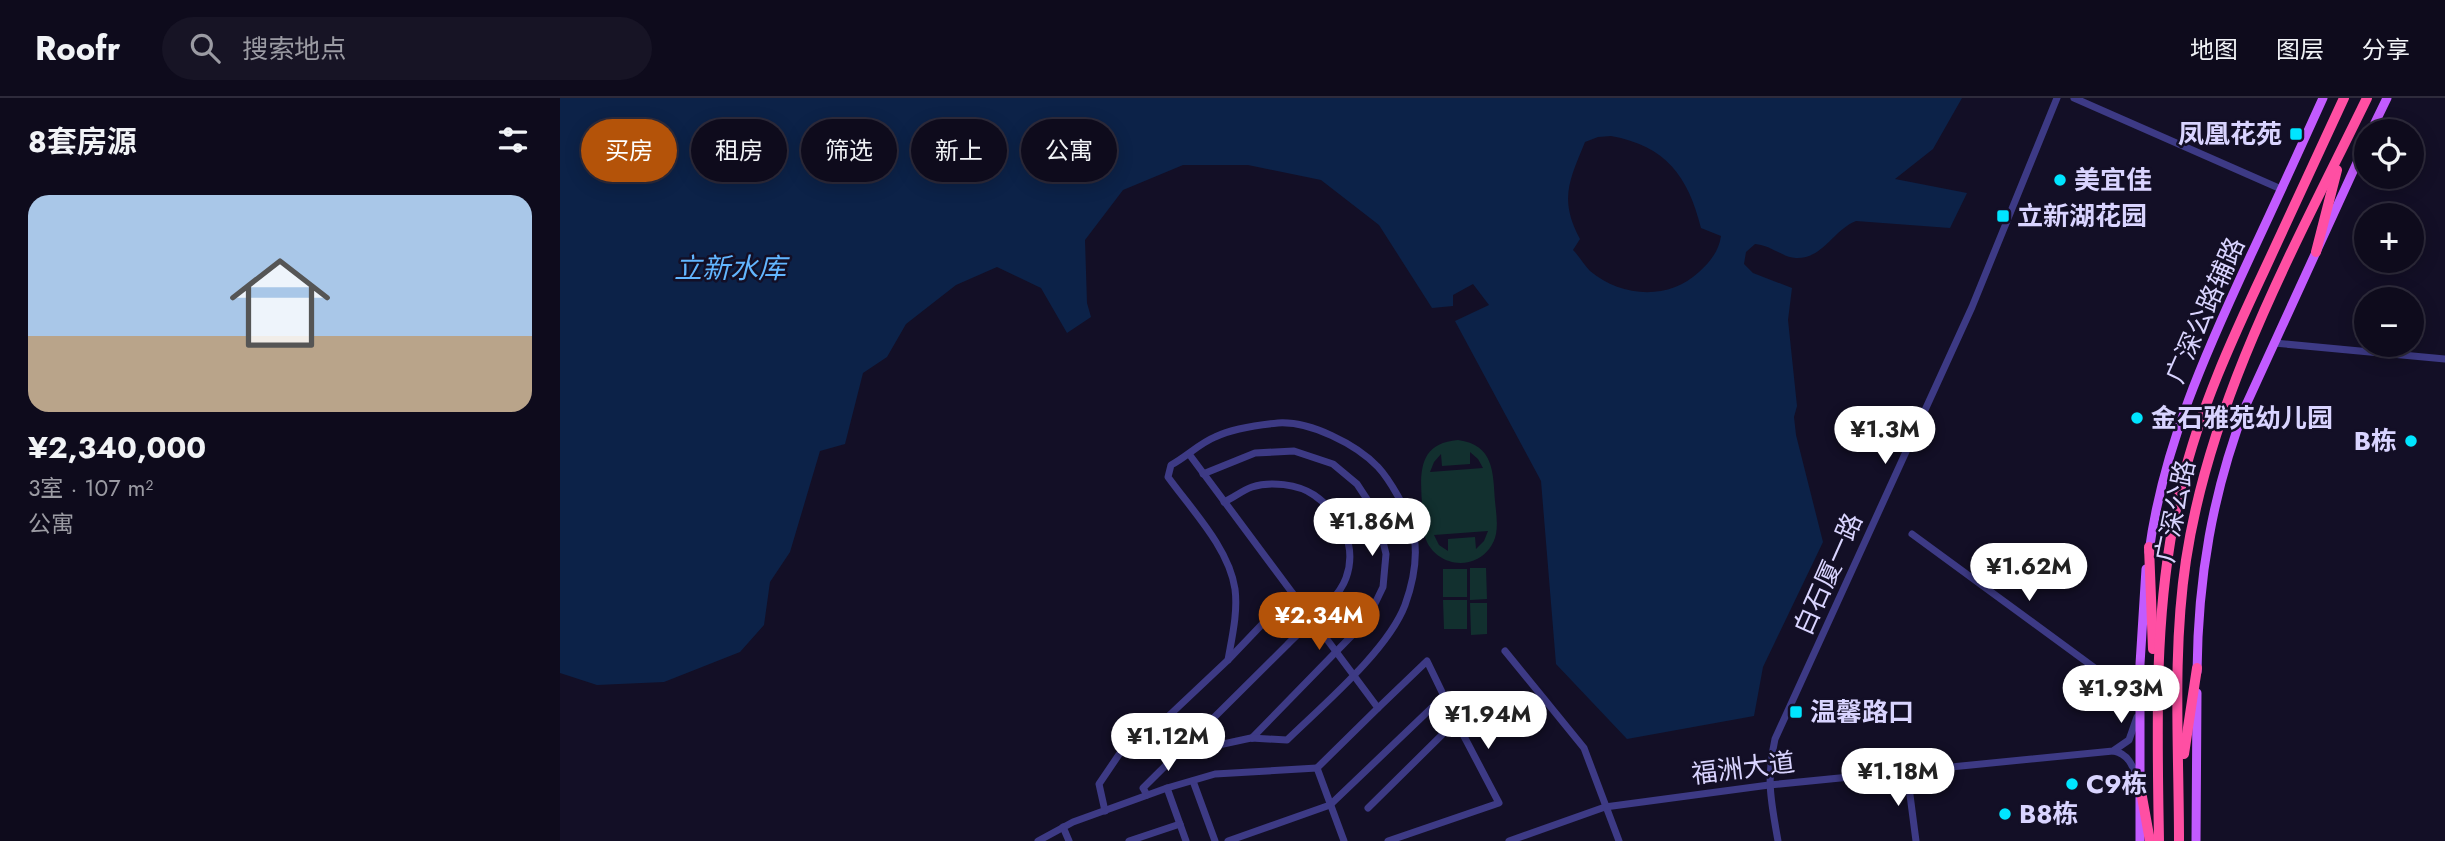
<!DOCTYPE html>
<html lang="zh">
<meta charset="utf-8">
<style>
:root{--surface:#0e0b1c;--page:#171425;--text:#f1f3f6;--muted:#9b9ba3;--line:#2e2b3b;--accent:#b45309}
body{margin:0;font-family:Jost,"Noto Sans SC",sans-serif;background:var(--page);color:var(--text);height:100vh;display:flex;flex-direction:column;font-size:26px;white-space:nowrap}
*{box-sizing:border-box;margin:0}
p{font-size:23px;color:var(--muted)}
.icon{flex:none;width:38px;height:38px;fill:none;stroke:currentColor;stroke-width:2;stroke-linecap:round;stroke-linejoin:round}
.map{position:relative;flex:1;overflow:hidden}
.details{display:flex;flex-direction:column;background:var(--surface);width:560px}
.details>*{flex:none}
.top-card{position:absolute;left:21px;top:21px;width:665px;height:63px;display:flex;gap:14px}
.controls{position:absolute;left:1794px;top:21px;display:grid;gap:14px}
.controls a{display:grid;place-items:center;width:70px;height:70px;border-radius:50%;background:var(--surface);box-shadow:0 4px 18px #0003,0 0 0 2px var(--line);font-size:35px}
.price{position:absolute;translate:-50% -60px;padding:0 16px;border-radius:24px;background:#fff;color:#222;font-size:23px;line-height:46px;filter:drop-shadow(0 2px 4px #0008)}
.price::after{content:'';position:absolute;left:50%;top:42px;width:21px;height:16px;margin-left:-10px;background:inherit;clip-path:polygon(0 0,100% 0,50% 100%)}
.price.active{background:var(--accent);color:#fff}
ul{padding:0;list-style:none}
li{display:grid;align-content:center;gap:14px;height:371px;padding:0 28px}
li span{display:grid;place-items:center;height:217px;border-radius:21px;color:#555}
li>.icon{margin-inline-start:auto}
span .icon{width:126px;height:126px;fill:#fffc;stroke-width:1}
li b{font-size:30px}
h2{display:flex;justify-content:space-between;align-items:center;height:84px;padding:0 28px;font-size:30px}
.chip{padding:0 24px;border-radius:32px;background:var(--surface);box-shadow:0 4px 18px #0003,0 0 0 2px var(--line);font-size:24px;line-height:63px}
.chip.active{background:var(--accent);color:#fff}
header{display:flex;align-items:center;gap:42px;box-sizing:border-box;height:98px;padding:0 35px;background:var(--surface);border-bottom:2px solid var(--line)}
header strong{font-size:33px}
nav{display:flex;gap:38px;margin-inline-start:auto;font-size:24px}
.search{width:490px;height:63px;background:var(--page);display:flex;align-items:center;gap:18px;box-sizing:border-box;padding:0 24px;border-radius:38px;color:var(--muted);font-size:26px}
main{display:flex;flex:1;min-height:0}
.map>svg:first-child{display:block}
.green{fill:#12302f;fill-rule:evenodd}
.water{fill:#0c2248;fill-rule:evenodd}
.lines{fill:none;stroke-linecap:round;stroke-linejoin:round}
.minor{stroke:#3d3a85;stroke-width:7}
.major{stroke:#c25bff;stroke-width:9}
.highway{stroke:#ff4fa3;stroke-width:10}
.poi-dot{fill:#00e5ff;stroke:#130f26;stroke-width:2.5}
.labels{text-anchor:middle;stroke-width:5;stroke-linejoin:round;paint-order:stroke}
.poi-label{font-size:26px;font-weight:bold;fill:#d9d4ff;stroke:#130f26;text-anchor:start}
.street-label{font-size:26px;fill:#d9d4ff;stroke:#130f26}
.water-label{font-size:28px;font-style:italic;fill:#62b6ff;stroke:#130f26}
</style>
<header>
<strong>Roofr</strong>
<div class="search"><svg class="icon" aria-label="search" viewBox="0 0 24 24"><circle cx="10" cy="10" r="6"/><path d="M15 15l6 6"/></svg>搜索地点</div>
<nav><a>地图</a><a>图层</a><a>分享</a></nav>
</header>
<main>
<section class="details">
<h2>8套房源<svg class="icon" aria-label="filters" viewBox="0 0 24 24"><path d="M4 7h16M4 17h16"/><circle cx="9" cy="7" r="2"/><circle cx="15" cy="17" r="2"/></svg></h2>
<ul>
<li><span style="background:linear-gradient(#a9c7e8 65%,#b9a48a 0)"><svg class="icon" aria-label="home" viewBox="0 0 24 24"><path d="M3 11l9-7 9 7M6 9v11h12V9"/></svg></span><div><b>¥2,340,000</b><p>3室 · 107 m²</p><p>公寓</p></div></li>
</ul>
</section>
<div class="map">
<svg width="1885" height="743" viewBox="0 0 1885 743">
<rect width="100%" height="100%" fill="#130f26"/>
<g class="green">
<path d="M898 342C934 347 933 374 935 403 936 414 938 425 936 436 934 446 927 456 917 461 897 471 872 461 865 439 863 429 863 417 862 406 860 375 858 345 898 342ZM910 354 918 361 923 370 870 374 874 364 881 356 882 368 910 366ZM928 433 924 443 916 451 915 439 888 441V453L879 447 874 437Z"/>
<path d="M910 470H926L927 501 910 502Z"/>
<rect x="883" y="471" width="24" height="28"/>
<path d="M883 502H907V531H884Z"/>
<path d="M910 505H927V536L911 537Z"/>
</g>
<path class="water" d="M0 0H1402L1373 51 1335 81 1407 95 1390 130 1296 123C1273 132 1263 161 1236 160 1221 159 1211 147 1195 146L1186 154 1184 166 1193 175 1232 190 1228 222 1237 308 1234 319 1236 337 1263 444 1203 569 1194 618 1067 641 996 566 981 383 895 223 929 207 913 186 893 197V208L872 210 819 127 761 82 688 67H623L563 92 525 142 527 205 531 219 507 235 481 190 437 169 396 187 346 226 327 259 303 275 285 346 260 353 230 454 210 484 204 527 180 554 104 584 37 587 0 575ZM1051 38C1106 48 1128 78 1141 130L1161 138C1159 153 1150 164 1139 174 1108 203 1061 199 1030 173 1024 167 1019 158 1013 152L1020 141C999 102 1009 83 1025 44L1038 39Z"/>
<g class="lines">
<g class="minor">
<path d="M1514 0 1721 91"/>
<path d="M1714 245 1885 261"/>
<path d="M629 356 818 610 757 670 784 743"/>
<path d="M643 376 695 355 734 353 773 366 797 386 816 415 826 456 823 489 807 522 692 640"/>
<path d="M1352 436 1558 587 1569 591 1579 592"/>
<path d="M945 553 1024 650 1059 743"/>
<path d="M818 610 867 563 896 623"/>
<path d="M1554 653C1569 656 1573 669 1578 682"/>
<path d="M617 656 691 640 727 642C763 607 828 552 845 507 854 482 859 454 852 429 847 412 830 382 818 369 796 346 750 323 718 325 697 327 674 330 655 339 640 345 626 359 611 367L608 379C631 411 669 450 675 491 678 514 672 539 668 562"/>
<path d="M1347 674 1356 743"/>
<path d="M633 683 655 743"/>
<path d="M607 690 626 743"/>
<path d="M587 697 583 690C631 642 679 595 727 547 744 529 778 503 786 480 798 447 780 415 754 397 738 386 710 383 692 389 683 392 673 400 664 404"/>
<path d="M808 710 896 623 939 705 828 743"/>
<path d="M545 713 539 686 560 655 598 628 668 562 732 495"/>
<path d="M503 729 509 743"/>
<path d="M478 743 513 724 607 690 655 676 757 670"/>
<path d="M569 743 620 726"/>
<path d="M668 743 770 707 884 598"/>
<path d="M949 743 1045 709 1209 687 1553 653 1569 642 1577 619"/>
<path d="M1218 743C1211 703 1206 682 1215 641L1412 209 1497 0"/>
</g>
<g class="major">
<path d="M1811 33 1827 0"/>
<path d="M1589 454C1603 349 1646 254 1690 159 1715 106 1739 53 1763 0"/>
<path d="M1637 574C1638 480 1652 396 1686 307L1806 45"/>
<path d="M1580 743V566L1586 471"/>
<path d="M1636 743 1637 595"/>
</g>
<g class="highway">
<path d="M1756 154 1777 72"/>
<path d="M1589 449 1593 551"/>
<path d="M1624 656 1637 570"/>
<path d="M1580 688 1590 743"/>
<path d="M1599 743C1597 623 1593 502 1622 385 1640 311 1672 241 1704 173 1731 115 1757 58 1784 0"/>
<path d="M1619 743C1619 650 1612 555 1626 462 1651 298 1735 148 1807 0"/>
</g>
</g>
<g class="poi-dot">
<rect x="1729" y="29" width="14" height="14" rx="3.5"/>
<circle cx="1500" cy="82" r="7"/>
<rect x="1436" y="111" width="14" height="14" rx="3.5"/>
<circle cx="1577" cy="320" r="7"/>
<circle cx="1851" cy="343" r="7"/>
<rect x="1229" y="607" width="14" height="14" rx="3.5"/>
<circle cx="1512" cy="686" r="7"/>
<circle cx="1445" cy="716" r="7"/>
</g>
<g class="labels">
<g class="poi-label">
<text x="1722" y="45" text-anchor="end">凤凰花苑</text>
<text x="1514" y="91">美宜佳</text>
<text x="1457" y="127">立新湖花园</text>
<text x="1591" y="329">金石雅苑幼儿园</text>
<text x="1837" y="352" text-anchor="end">B栋</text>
<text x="1250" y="623">温馨路口</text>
<text x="1526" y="695">C9栋</text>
<text x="1459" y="725">B8栋</text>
</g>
<g class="street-label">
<text transform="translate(1645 212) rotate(-66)" y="9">广深公路辅路</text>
<text transform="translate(1615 413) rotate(-78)" y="9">广深公路</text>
<text transform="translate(1268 476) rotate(-66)" y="9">白石厦一路</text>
<text transform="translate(1183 670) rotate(-7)" y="9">福洲大道</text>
</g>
<g class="water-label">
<text x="170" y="180">立新水库</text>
</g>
</g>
</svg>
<div class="controls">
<a><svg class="icon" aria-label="locate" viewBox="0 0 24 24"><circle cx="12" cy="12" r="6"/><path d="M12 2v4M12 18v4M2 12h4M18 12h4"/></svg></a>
<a>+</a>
<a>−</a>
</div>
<b class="price" style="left:1325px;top:368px">¥1.3M</b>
<b class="price" style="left:812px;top:460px">¥1.86M</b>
<b class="price" style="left:1469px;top:505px">¥1.62M</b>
<b class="price active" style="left:759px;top:554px">¥2.34M</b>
<b class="price" style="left:1561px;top:627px">¥1.93M</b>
<b class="price" style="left:928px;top:653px">¥1.94M</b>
<b class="price" style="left:608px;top:675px">¥1.12M</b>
<b class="price" style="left:1338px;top:710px">¥1.18M</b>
<div class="top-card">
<a class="chip active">买房</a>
<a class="chip">租房</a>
<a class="chip">筛选</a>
<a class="chip">新上</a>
<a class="chip">公寓</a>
</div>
</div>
</main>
